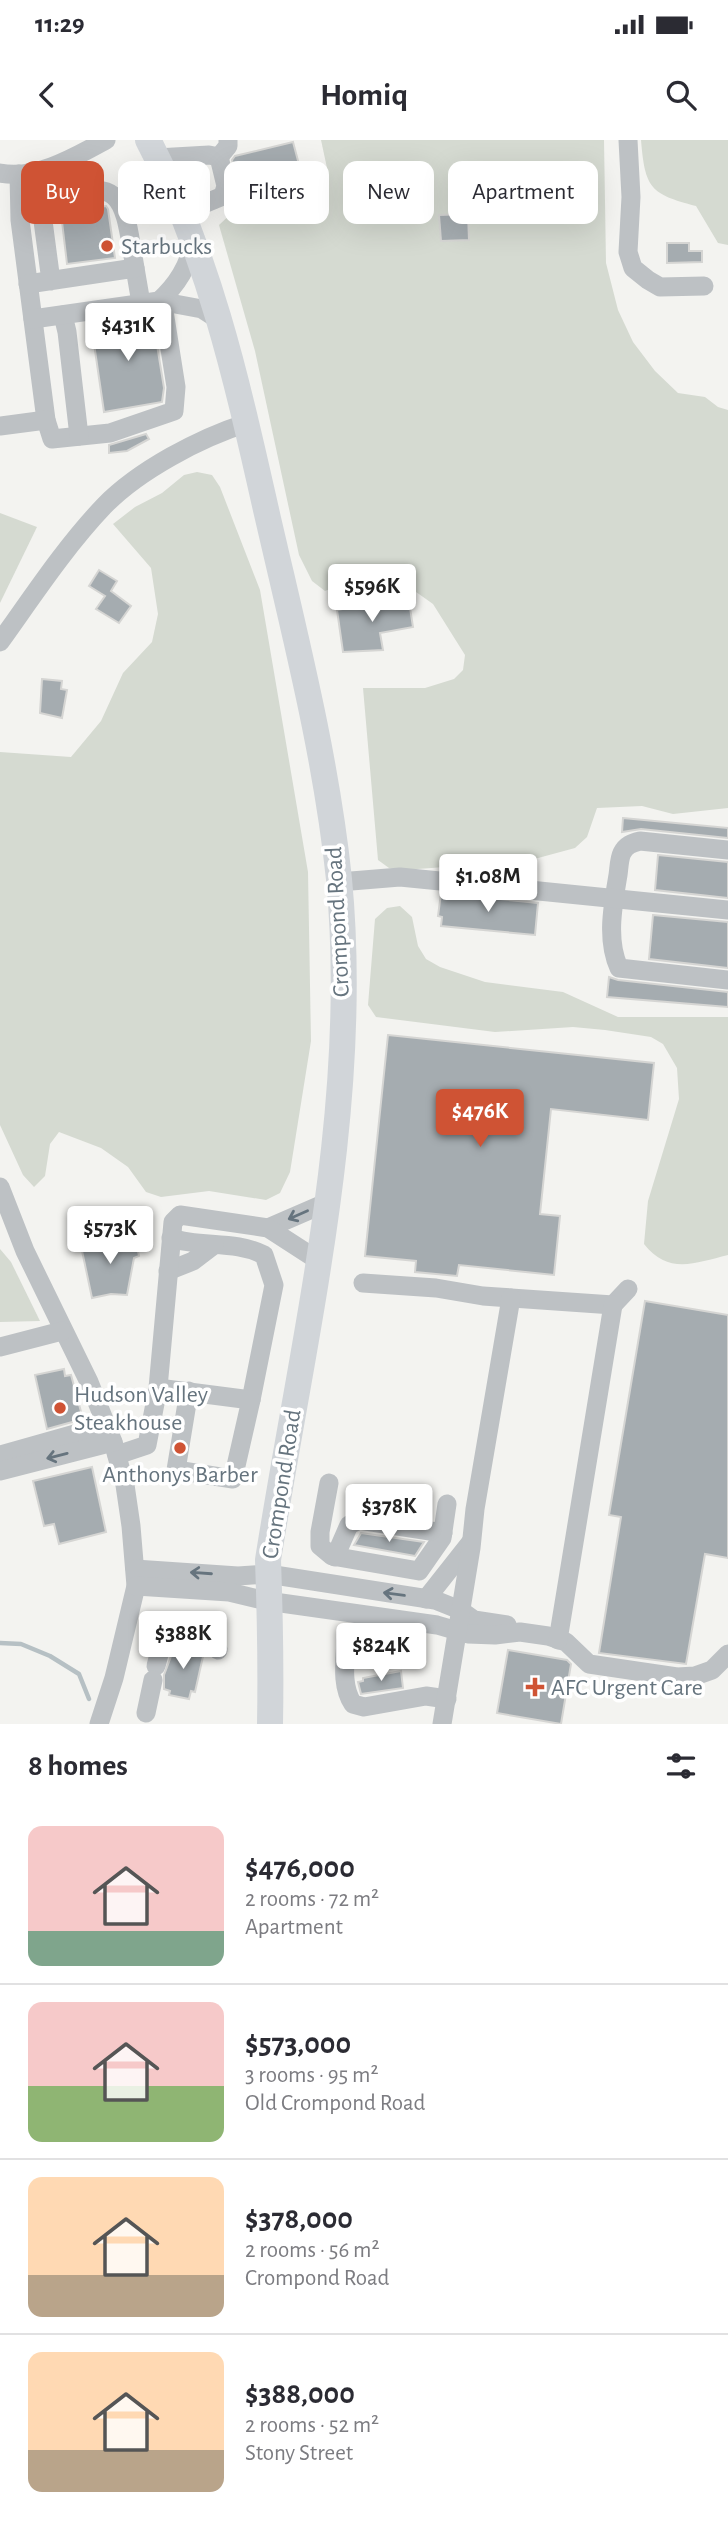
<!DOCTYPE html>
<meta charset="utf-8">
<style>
:root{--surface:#fff;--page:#f7f7f7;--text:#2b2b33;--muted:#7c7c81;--line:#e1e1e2;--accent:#cf5334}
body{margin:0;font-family:"Alegreya Sans",sans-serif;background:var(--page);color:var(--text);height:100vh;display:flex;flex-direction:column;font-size:26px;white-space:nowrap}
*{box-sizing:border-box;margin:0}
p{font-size:23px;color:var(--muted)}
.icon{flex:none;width:38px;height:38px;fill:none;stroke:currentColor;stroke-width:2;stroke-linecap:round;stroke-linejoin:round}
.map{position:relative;height:1584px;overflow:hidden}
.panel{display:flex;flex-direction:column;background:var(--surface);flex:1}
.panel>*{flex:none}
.banner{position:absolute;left:21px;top:21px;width:686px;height:63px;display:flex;gap:14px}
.price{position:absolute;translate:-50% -60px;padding:0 16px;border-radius:7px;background:#fff;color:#222;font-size:23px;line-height:46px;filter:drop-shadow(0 2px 4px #0008)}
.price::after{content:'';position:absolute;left:50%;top:42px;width:21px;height:16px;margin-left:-10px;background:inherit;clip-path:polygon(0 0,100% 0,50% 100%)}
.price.selected{background:var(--accent);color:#fff}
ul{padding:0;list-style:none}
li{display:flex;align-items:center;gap:21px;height:175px;padding:0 28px}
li+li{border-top:2px solid var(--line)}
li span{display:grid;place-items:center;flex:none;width:196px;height:140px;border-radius:14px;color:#555}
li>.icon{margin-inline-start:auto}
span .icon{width:84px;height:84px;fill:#fffc;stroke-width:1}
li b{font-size:30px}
h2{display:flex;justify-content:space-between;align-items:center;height:84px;padding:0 28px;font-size:30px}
.tag{padding:0 24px;border-radius:14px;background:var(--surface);box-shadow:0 7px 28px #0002;font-size:24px;line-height:63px}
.tag.selected{background:var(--accent);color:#fff}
.status{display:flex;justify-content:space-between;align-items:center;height:49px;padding:0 35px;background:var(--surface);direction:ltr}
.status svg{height:19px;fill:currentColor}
header{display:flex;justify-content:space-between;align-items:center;height:91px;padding:0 28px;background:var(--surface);font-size:32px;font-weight:600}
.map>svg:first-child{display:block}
.green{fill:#d5dad1}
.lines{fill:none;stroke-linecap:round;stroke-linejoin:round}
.stream{stroke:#b6c0c4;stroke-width:4.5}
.building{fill:#a5acb0;stroke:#d5d5d3;stroke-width:2}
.minor{stroke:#bdc1c4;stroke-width:19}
.highway{stroke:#d1d5d9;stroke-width:26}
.oneway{stroke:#66747e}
.poi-dot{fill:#cf5334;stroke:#fff;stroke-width:2.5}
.labels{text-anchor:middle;stroke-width:7;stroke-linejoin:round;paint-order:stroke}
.poi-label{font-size:24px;fill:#66747e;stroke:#fff;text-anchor:start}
.street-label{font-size:24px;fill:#66747e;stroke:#fff}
</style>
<div class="status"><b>11:29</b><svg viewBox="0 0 49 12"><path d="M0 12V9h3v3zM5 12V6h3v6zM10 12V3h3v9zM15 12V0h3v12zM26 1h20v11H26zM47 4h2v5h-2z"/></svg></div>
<header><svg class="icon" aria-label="back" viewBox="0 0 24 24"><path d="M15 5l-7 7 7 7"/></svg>Homiq<svg class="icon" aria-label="search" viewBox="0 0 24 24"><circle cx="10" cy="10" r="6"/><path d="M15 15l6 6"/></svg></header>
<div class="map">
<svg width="728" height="1584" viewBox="0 0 728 1584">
<rect width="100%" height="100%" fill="#f3f3f0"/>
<g class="green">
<path d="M321 0H604L606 123 618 170 633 202 655 231 678 253 705 257 718 267 728 270V668L673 674 642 666 597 668 587 697 575 708 527 721 404 730 389 728 378 720 363 548H425L454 539 463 530 465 515 433 464 409 447 365 435 325 451 312 441 299 415 255 211 219 85 236 69 293 55 318 39 327 28Z"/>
<path d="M641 0H728V105L718 103 696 66C650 54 645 48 641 0Z"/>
<path d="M197 332 212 335 220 347 260 450 308 732 311 901 290 1032 280 1053 266 1060 209 1051 161 1057 146 1052 128 1027 101 1008 59 992 50 1004 45 1036 34 1047 23 1035 0 985V612L71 617 101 581 123 533 152 502 158 474 151 428 113 384 135 367 162 353 184 335Z"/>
<path d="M0 373 37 387 0 463Z"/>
<path d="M400 766 412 777 418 806 426 819 440 827 485 842 563 852 618 877H728V1115C695 1123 668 1135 644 1104L648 1061 679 959 677 928 663 904 651 897 605 890 573 887 495 892 376 877 368 865 375 779 387 768Z"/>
<path d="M0 1109 11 1122 40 1181 0 1182Z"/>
</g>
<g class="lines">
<path class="stream" d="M0 1503 21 1504 50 1516 79 1534 89 1559"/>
</g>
<g class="building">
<path d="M293 2 301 32 278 38V34L238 44 232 20 235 16Z"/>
<path d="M106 66 108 69 115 118 67 124 61 73Z"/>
<path d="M468 74 469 100 441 101 439 75Z"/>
<path d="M667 103H689V111H702V122L667 123Z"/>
<path d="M152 174 164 248 162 262 104 272 91 183Z"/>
<path d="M146 294 149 299 127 311 109 313V305Z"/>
<path d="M99 430 117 441 111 451 131 466 119 483 96 469 105 456 89 446Z"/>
<path d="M387 458V461L394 460 395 464 409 461 413 487 380 493 383 510 343 512 337 470 377 463 376 459Z"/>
<path d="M42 539 62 541 61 549 67 550 62 578 40 573Z"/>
<path d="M623 678 728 688V698L641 689 622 692Z"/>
<path d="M658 715 728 722V758L655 750Z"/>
<path d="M441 753 538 763 535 795 441 786 442 777 438 776Z"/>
<path d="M653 775 728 782V828L649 819Z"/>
<path d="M609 837 618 840 728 852V867L607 857Z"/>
<path d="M388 895 654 923 648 980 551 969 540 1074 560 1076 554 1135 459 1125 457 1136 415 1132 416 1121 365 1116Z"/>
<path d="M135 1097 139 1116 134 1118 127 1155 111 1154 92 1158 81 1106Z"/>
<path d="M645 1161 728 1175V1418L705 1414 686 1524 599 1513 621 1377 609 1375Z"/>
<path d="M64 1229 65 1236 71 1235 83 1279 47 1289 35 1235Z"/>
<path d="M92 1327 106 1392 59 1404 54 1384 44 1386 33 1341Z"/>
<path d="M361 1393 424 1402 415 1416 354 1405Z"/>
<path d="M176 1503 196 1508 204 1512 195 1552 191 1551 189 1559 169 1555 170 1551 164 1549V1535Z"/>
<path d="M508 1510 567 1520 571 1524 561 1584 497 1573Z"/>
<path d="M401 1531 403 1548 361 1554 358 1542 363 1541V1538Z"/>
</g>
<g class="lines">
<g class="minor">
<path d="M628 0 631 57 628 112 633 128 648 140 660 147 704 146"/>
<path d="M219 17 228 6V0"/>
<path d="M157 18 209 15 219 17"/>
<path d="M0 33C36 40 75 17 106 0"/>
<path d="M19 34 20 80 46 280 52 299 110 293 174 271 176 247 164 171 159 161"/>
<path d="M182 73 223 56 226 46 219 17"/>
<path d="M135 128 141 163"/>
<path d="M28 144 135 128C124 64 126 29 49 64L43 81 51 141"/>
<path d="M159 161C178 144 188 126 194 102"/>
<path d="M63 175 67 192 79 296"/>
<path d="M33 179 159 161 202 169 219 180"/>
<path d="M0 286 46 280"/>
<path d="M0 502C33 456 65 407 104 366 139 330 200 298 247 283"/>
<path d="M728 710 640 701C632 703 626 705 622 713 619 719 619 729 618 735 613 765 606 800 619 828L728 840"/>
<path d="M339 742 400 737 728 770"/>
<path d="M0 1047 25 1111 89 1242 113 1302 125 1345 131 1386 136 1446 114 1538 99 1584"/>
<path d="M268 1088 328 1062"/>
<path d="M171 1098C201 1108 235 1100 264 1115L274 1145 251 1260"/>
<path d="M168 1131 193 1121 214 1105"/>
<path d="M363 1143 436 1148 483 1156 613 1165 628 1149"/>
<path d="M0 1207 62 1191"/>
<path d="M158 1248 251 1260 233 1339 176 1330 189 1251"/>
<path d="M0 1315 107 1285"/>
<path d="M117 1315 147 1305 158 1248 173 1082 180 1075 268 1088 319 1121"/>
<path d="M0 1331 113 1302"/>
<path d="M329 1343 320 1392V1406L332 1416 419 1431 442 1398 447 1364"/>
<path d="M335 1417 349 1385 359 1380 443 1393"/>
<path d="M135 1429 238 1436 268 1434 435 1460 460 1470 474 1480 507 1485"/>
<path d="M136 1446 229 1452 267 1461 437 1485 468 1494 495 1495 520 1492 548 1496 566 1502 589 1524 677 1537 695 1536 712 1530 728 1514"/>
<path d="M426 1459 471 1402"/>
<path d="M346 1500C345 1522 341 1546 353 1564L364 1567 426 1556 447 1559"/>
<path d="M558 1500 613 1165"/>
<path d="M156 1526C160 1512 161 1498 173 1488 196 1489 204 1491 218 1510"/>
<path d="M146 1573 153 1540"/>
<path d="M442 1584 471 1408 475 1369 511 1158"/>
</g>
<path class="highway" d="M148 0C210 117 238 246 267 374 295 496 326 615 339 739 361 967 303 1197 268 1420 270 1475 271 1529 270 1584"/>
</g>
<defs><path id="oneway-shaft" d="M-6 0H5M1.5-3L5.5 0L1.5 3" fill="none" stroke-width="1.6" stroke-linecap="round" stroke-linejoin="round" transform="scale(1.75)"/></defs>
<g class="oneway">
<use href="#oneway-shaft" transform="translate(298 1075) rotate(156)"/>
<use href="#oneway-shaft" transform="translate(57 1316) rotate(166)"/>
<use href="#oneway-shaft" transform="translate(201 1433) rotate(-176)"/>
<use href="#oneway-shaft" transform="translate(394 1454) rotate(-172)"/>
</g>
<g class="poi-dot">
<circle cx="107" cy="106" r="7"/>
<circle cx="60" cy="1268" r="7"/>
<circle cx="180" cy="1308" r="7"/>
<path d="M531.5 1536.5h7v7h7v7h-7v7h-7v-7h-7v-7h7z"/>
</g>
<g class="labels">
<g class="poi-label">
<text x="121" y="114">Starbucks</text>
<text x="74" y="1262">Hudson Valley<tspan x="74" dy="28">Steakhouse</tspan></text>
<text x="180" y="1342" text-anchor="middle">Anthonys Barber</text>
<text x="551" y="1555">AFC Urgent Care</text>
</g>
<g class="street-label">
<text transform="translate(337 782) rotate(-93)" y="8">Crompond Road</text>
<text transform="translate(281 1344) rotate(-81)" y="8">Crompond Road</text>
</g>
</g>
</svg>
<b class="price" style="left:128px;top:223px">$431K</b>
<b class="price" style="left:372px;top:484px">$596K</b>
<b class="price" style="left:488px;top:774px">$1.08M</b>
<b class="price selected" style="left:480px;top:1009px">$476K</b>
<b class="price" style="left:110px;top:1126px">$573K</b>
<b class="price" style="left:389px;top:1404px">$378K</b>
<b class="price" style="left:183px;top:1531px">$388K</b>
<b class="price" style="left:381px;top:1543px">$824K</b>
<div class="banner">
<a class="tag selected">Buy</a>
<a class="tag">Rent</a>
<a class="tag">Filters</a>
<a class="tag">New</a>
<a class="tag">Apartment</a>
</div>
</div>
<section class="panel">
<h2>8 homes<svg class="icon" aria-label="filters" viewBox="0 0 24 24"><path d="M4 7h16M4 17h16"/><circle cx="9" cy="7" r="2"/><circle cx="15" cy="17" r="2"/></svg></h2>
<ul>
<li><span style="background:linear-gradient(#f6c9c9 75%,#7fa58c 0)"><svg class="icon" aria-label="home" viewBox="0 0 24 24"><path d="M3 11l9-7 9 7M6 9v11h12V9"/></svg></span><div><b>$476,000</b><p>2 rooms · 72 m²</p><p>Apartment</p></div></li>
<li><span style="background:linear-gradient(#f6c9c9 60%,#8fb573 0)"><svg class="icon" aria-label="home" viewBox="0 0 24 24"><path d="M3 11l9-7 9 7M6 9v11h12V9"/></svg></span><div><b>$573,000</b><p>3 rooms · 95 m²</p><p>Old Crompond Road</p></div></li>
<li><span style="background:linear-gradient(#ffd9b3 70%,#b9a48a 0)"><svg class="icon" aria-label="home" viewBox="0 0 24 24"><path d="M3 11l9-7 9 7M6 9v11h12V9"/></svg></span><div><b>$378,000</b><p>2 rooms · 56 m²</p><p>Crompond Road</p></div></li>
<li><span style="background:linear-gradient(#ffd9b3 70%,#b9a48a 0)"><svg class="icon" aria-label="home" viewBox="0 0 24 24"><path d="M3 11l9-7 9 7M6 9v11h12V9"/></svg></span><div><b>$388,000</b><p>2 rooms · 52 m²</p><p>Stony Street</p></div></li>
</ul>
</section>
